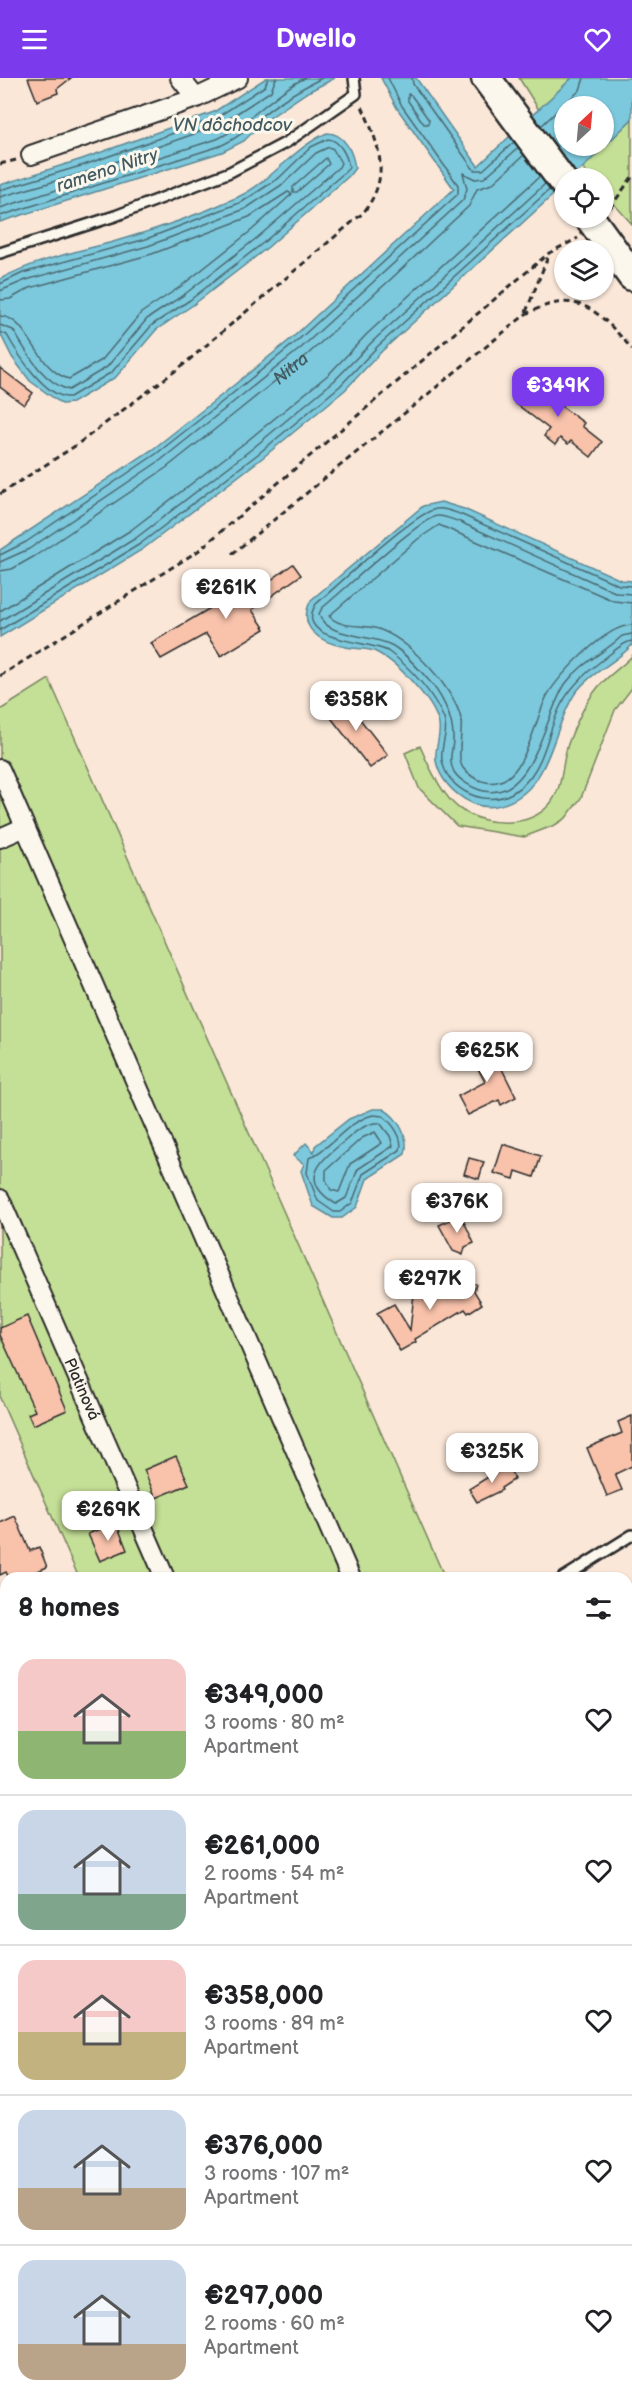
<!DOCTYPE html>
<meta charset="utf-8">
<style>
:root{--surface:#fff;--page:#f6f6f6;--text:#202124;--muted:#757577;--line:#e0e0e0;--accent:#7c3aed}
body{margin:0;font-family:"Balsamiq Sans",sans-serif;background:var(--page);color:var(--text);height:100vh;display:flex;flex-direction:column;font-size:22px;white-space:nowrap}
*{box-sizing:border-box;margin:0}
p{font-size:20px;color:var(--muted)}
.icon{flex:none;width:33px;height:33px;fill:none;stroke:currentColor;stroke-width:2;stroke-linecap:round;stroke-linejoin:round}
.map{position:relative;flex:1;overflow:hidden}
.details{position:absolute;left:0px;top:1494px;width:633px;height:834px;display:flex;flex-direction:column;background:var(--surface);border-radius:18px 18px 0 0;box-shadow:0 2px 4px #0004}
.details>*{flex:none}
.needle{width:39px;rotate:26deg}
.controls{position:absolute;left:554px;top:18px;display:grid;gap:12px}
.controls a{display:grid;place-items:center;width:60px;height:60px;border-radius:50%;background:var(--surface);box-shadow:0 2px 4px #0004;font-size:30px}
.price{position:absolute;translate:-50% -51px;padding:0 14px;border-radius:12px;background:#fff;color:#222;font-size:20px;line-height:39px;filter:drop-shadow(0 2px 3px #0008)}
.price::after{content:'';position:absolute;left:50%;top:36px;width:18px;height:14px;margin-left:-9px;background:inherit;clip-path:polygon(0 0,100% 0,50% 100%)}
.price.active{background:var(--accent);color:#fff}
ul{padding:0;list-style:none}
li{display:flex;align-items:center;gap:18px;height:150px;padding:0 18px}
li+li{border-top:2px solid var(--line)}
li span{display:grid;place-items:center;flex:none;width:168px;height:120px;border-radius:18px;color:#555}
li>.icon{margin-inline-start:auto}
span .icon{width:72px;height:72px;fill:#fffc;stroke-width:1}
li b{font-size:26px}
h2{display:flex;justify-content:space-between;align-items:center;height:72px;padding:0 18px;font-size:26px}
header{display:flex;justify-content:space-between;align-items:center;height:78px;padding:0 18px;background:var(--accent);color:#fff;font-size:27px;font-weight:800}
.map>svg:first-child{display:block}
.green{fill:#c4df96;stroke:#788560;stroke-width:1.5}
.water{fill:#7cc8dc;stroke:#5c8995;stroke-width:1.5;fill-rule:evenodd}
.lines{fill:none;stroke-linecap:round;stroke-linejoin:round}
.shore{stroke:#4b6a72;stroke-width:1.5}
.building{fill:#f8c2ab;stroke:#2b2b2b;stroke-width:1.5}
.lane-casing{stroke:#2b2b2b;stroke-width:14}
.street-casing{stroke:#2b2b2b;stroke-width:22}
.primary-casing{stroke:#2b2b2b;stroke-width:33}
.path{stroke:#2b2b2b;stroke-width:3;stroke-dasharray:6 4.5;stroke-linecap:butt}
.lane{stroke:#fbf7ec;stroke-width:9}
.street{stroke:#fbf7ec;stroke-width:18}
.primary{stroke:#fbf7ec;stroke-width:28}
.labels{text-anchor:middle;stroke-width:6;stroke-linejoin:round;paint-order:stroke}
.street-label{font-size:16px;fill:#2b2b2b;stroke:#fbf7ec}
.water-label{font-size:18px;font-style:italic;fill:#435a60;stroke:#fbf7ec}
</style>
<header><svg class="icon" aria-label="menu" viewBox="0 0 24 24"><path d="M4 6h16M4 12h16M4 18h16"/></svg>Dwello<svg class="icon" aria-label="heart" viewBox="0 0 24 24"><path d="M12 20l-8-8c-3-5 5-10 8-4 3-6 11-1 8 4z"/></svg></header>
<div class="map">
<svg width="632" height="2328" viewBox="0 0 632 2328">
<rect width="100%" height="100%" fill="#fae7d8"/>
<filter id="ink" filterUnits="userSpaceOnUse"><feTurbulence type="fractalNoise" baseFrequency=".0167" numOctaves="2"/><feDisplacementMap in="SourceGraphic" scale="12" xChannelSelector="R" yChannelSelector="G"/><feConvolveMatrix kernelMatrix="1 2 1 2 8 2 1 2 1" color-interpolation-filters="sRGB"/></filter>
<g filter="url(#ink)">
<g class="green">
<path d="M519 0H572L539 32Z"/>
<path d="M632 41V146L603 114V100H591L582 90Z"/>
<path d="M632 578V610L615 632 581 720 566 740 555 747 524 759 457 748 419 710 405 675 420 668C428 687 445 723 463 733 488 748 528 750 549 727 564 710 561 686 568 666 574 650 584 627 595 613 604 600 621 590 632 578Z"/>
<path d="M49 601 445 1500H79L0 1320V632Z"/>
</g>
<g class="water">
<path d="M266 0H335L306 15 262 45 244 63 222 74 0 144V107L82 81 214 34Z"/>
<path d="M381 0H416L478 88 572 0H632V41L588 85 382 273 345 312 261 381 143 471 0 559V472L153 371 223 316 292 260 454 111 397 30ZM564 28H603V68H564Z"/>
<path d="M327 55C345 55 353 75 355 90L349 98 267 170 193 227 156 252 116 299 72 325 62 326 30 303 12 279 0 255V201C35 182 75 174 113 164 155 152 198 137 238 119 272 103 293 70 327 55Z"/>
<path d="M441 424 464 431 621 502 632 503V567C616 585 591 594 576 614 550 651 552 717 496 728 469 733 441 707 436 683 434 672 441 659 439 647 437 634 424 617 416 608 405 595 389 580 374 573 365 570 355 571 346 569 321 565 296 550 311 522L423 428Z"/>
<path d="M373 1031H383C398 1039 410 1060 405 1076L367 1101 357 1129 342 1140H333L313 1128 301 1093 304 1086 293 1078 306 1065 314 1074 315 1068 349 1041Z"/>
</g>
<g class="lines">
<g class="shore">
<path d="M412 0 413 6 474 92H483L514 64"/>
<path d="M408 16 411 17 429 42 428 46H424L408 23Z"/>
<path d="M541 48 580 12 584 0"/>
<path d="M326 80 329 86 297 114H293V109Z"/>
<path d="M0 112 84 87 216 40 265 8 268 0"/>
<path d="M0 119 87 94 219 47 271 13 276 0"/>
<path d="M0 130 217 61C249 46 272 16 305 0"/>
<path d="M0 138 220 68C239 59 243 54 258 41 276 25 300 11 322 0"/>
<path d="M0 206 23 195 146 161 242 124 279 100 311 69 328 61C340 62 347 78 349 89L345 94 263 165 190 222 152 247 112 294 70 319C46 321 17 275 7 257L0 254"/>
<path d="M0 213 26 202 148 168 245 131 283 106 316 75 329 69 333 71 341 85 339 89 258 159 185 216 147 241 107 289 69 312C41 303 27 274 13 252L0 247"/>
<path d="M0 222 10 221 30 210 152 176 249 139 288 114 292 116 252 152 180 209 141 235 102 282 69 301C35 291 29 239 0 238"/>
<path d="M0 477 26 464 156 376 227 320 296 264 458 116V107L402 28 388 0"/>
<path d="M0 484 29 471 161 382 301 270 463 122 467 111 463 95 475 101 484 100 518 70"/>
<path id="s1" d="M0 493 12 491 35 478 166 390 238 333 307 277 391 201 469 128 477 111 492 106 524 77"/>
<path d="M632 508 619 507 462 437C454 434 444 429 436 431 414 435 338 507 316 526 292 565 372 562 389 574 411 590 434 616 444 641 449 655 440 668 442 682 447 713 486 730 512 715 546 695 545 656 562 625 573 606 588 593 605 580 613 574 623 564 632 563"/>
<path d="M632 516 617 515 460 444C453 442 444 437 437 438 420 440 341 515 322 530L319 536C325 560 372 556 391 567 403 573 415 587 425 598 441 615 454 639 453 663 452 675 448 682 454 694 460 703 474 711 484 713 534 723 545 634 566 605 581 585 604 575 622 558L632 556"/>
<path d="M632 525 614 523 439 447 418 461 329 538C342 552 365 545 381 552 401 560 416 575 431 591 442 603 458 625 461 641 463 655 456 681 463 690 468 697 478 703 486 704 525 712 534 641 547 618 559 596 607 547 632 547"/>
<path d="M0 533 131 452 247 363 329 296 367 256 540 98"/>
<path d="M0 543 136 460 253 370 335 302 373 263 545 106"/>
<path d="M0 552 140 466 258 376 340 308 378 268 549 112"/>
<path d="M373 1037 383 1038C392 1045 404 1060 400 1072L363 1096 352 1125 340 1134H334L318 1123 307 1095 309 1080C331 1071 346 1044 373 1037Z"/>
<path d="M374 1045H380L390 1058 393 1068 358 1091 346 1120 336 1126C296 1102 321 1082 346 1062 355 1054 362 1048 374 1045Z"/>
<path d="M375 1054 382 1065 350 1086 339 1114 331 1112 326 1102V1092L362 1060Z"/>
</g>
</g>
<g class="building">
<path d="M28 0H71L57 11 58 15 37 23Z"/>
<path d="M0 290 33 315 24 327 0 309Z"/>
<path d="M549 298 552 321 584 345 582 348 602 364 591 379 571 363 568 366 560 360 555 367 544 358 549 351 515 325 533 322 530 300Z"/>
<path d="M293 486 301 497 252 532 265 551 221 578 206 556 161 581 151 565 239 513 245 521Z"/>
<path d="M342 618 388 677 370 690 325 632Z"/>
<path d="M489 965 516 1019 501 1027 499 1022 468 1037 458 1018 485 1004 470 975Z"/>
<path d="M503 1066 541 1078 534 1099 516 1093 514 1101 494 1095Z"/>
<path d="M469 1080 484 1084 479 1101 464 1096Z"/>
<path d="M461 1137 474 1165 465 1169 463 1177 453 1173 439 1147Z"/>
<path d="M460 1198 464 1204 476 1206 474 1213 482 1226 468 1235 465 1231 415 1261 416 1264 400 1273 377 1235 394 1226 410 1252 414 1216 425 1209 429 1215Z"/>
<path d="M27 1238 67 1332 33 1347 28 1336 35 1333 0 1257V1250Z"/>
<path d="M632 1338V1388L615 1396 622 1412 607 1418 587 1370 622 1355 618 1344Z"/>
<path d="M176 1378 189 1406 156 1420 144 1392Z"/>
<path d="M507 1387 515 1401 501 1410 502 1412 477 1424 469 1411Z"/>
<path d="M15 1438 30 1473 39 1469 47 1489 22 1500H9L6 1494 0 1497V1445Z"/>
<path d="M116 1444 127 1472 100 1483 88 1456Z"/>
</g>
<g class="lines">
<defs>
<g id="lane">
<path d="M0 175 115 138 230 94 287 64 356 16 354 0"/>
<path d="M563 1500 632 1457"/>
<path d="M0 1844 6 1840"/>
</g>
<g id="street">
<path d="M180 0 196 20"/>
<path d="M31 77 196 20 238 0"/>
<path d="M0 691 351 1500"/>
<path d="M0 760 25 749"/>
<path id="s2" d="M0 1121 165 1500"/>
<path d="M0 1544 6 1557"/>
</g>
<g id="primary">
<path d="M486 0 564 105"/>
<path d="M590 140 632 198"/>
</g>
</defs>
<use href="#lane" class="lane-casing"/>
<use href="#street" class="street-casing"/>
<use href="#primary" class="primary-casing"/>
<g class="path">
<path d="M0 86 16 82"/>
<path d="M610 130 632 99"/>
<path d="M526 234 549 176"/>
<path d="M0 416 75 368 183 287 363 135C393 97 378 65 361 26"/>
<path d="M232 476 526 236C579 209 597 232 632 271"/>
<path d="M0 598 198 473 549 175 578 160"/>
</g>
<use href="#lane" class="lane"/>
<use href="#street" class="street"/>
<use href="#primary" class="primary"/>
</g>
</g>
<g class="labels">
<g class="street-label">
<text dy="6" stroke="none"><textPath href="#s2" startOffset="207">Platinová</textPath></text>
</g>
<g class="water-label">
<text x="232" y="53">VN dôchodcov</text>
<text transform="translate(107 92) rotate(-18)" y="6">rameno Nitry</text>
<text dy="6" stroke="none"><textPath href="#s1" startOffset="356">Nitra</textPath></text>
</g>
</g>
</svg>
<div class="controls">
<a><svg class="needle" viewBox="-14 -14 28 28"><path d="M0-13l5 13h-10z" fill="#e53935"/><path d="M0 13l5-13h-10z" fill="#757577"/></svg></a>
<a><svg class="icon" aria-label="locate" viewBox="0 0 24 24"><circle cx="12" cy="12" r="6"/><path d="M12 2v4M12 18v4M2 12h4M18 12h4"/></svg></a>
<a><svg class="icon" aria-label="layers" viewBox="0 0 24 24"><path d="M12 4l9 5-9 5-9-5zM3 14l9 5 9-5"/></svg></a>
</div>
<b class="price active" style="left:558px;top:340px">€349K</b>
<b class="price" style="left:226px;top:542px">€261K</b>
<b class="price" style="left:356px;top:654px">€358K</b>
<b class="price" style="left:487px;top:1005px">€625K</b>
<b class="price" style="left:457px;top:1156px">€376K</b>
<b class="price" style="left:430px;top:1233px">€297K</b>
<b class="price" style="left:492px;top:1406px">€325K</b>
<b class="price" style="left:108px;top:1464px">€269K</b>
<section class="details">
<h2>8 homes<svg class="icon" aria-label="filters" viewBox="0 0 24 24"><path d="M4 7h16M4 17h16"/><circle cx="9" cy="7" r="2"/><circle cx="15" cy="17" r="2"/></svg></h2>
<ul>
<li><span style="background:linear-gradient(#f6c9c9 60%,#8fb573 0)"><svg class="icon" aria-label="home" viewBox="0 0 24 24"><path d="M3 11l9-7 9 7M6 9v11h12V9"/></svg></span><div><b>€349,000</b><p>3 rooms · 80 m²</p><p>Apartment</p></div><svg class="icon" aria-label="heart" viewBox="0 0 24 24"><path d="M12 20l-8-8c-3-5 5-10 8-4 3-6 11-1 8 4z"/></svg></li>
<li><span style="background:linear-gradient(#c9d6e8 70%,#7fa58c 0)"><svg class="icon" aria-label="home" viewBox="0 0 24 24"><path d="M3 11l9-7 9 7M6 9v11h12V9"/></svg></span><div><b>€261,000</b><p>2 rooms · 54 m²</p><p>Apartment</p></div><svg class="icon" aria-label="heart" viewBox="0 0 24 24"><path d="M12 20l-8-8c-3-5 5-10 8-4 3-6 11-1 8 4z"/></svg></li>
<li><span style="background:linear-gradient(#f6c9c9 60%,#c2b280 0)"><svg class="icon" aria-label="home" viewBox="0 0 24 24"><path d="M3 11l9-7 9 7M6 9v11h12V9"/></svg></span><div><b>€358,000</b><p>3 rooms · 89 m²</p><p>Apartment</p></div><svg class="icon" aria-label="heart" viewBox="0 0 24 24"><path d="M12 20l-8-8c-3-5 5-10 8-4 3-6 11-1 8 4z"/></svg></li>
<li><span style="background:linear-gradient(#c9d6e8 65%,#b9a48a 0)"><svg class="icon" aria-label="home" viewBox="0 0 24 24"><path d="M3 11l9-7 9 7M6 9v11h12V9"/></svg></span><div><b>€376,000</b><p>3 rooms · 107 m²</p><p>Apartment</p></div><svg class="icon" aria-label="heart" viewBox="0 0 24 24"><path d="M12 20l-8-8c-3-5 5-10 8-4 3-6 11-1 8 4z"/></svg></li>
<li><span style="background:linear-gradient(#c9d6e8 70%,#b9a48a 0)"><svg class="icon" aria-label="home" viewBox="0 0 24 24"><path d="M3 11l9-7 9 7M6 9v11h12V9"/></svg></span><div><b>€297,000</b><p>2 rooms · 60 m²</p><p>Apartment</p></div><svg class="icon" aria-label="heart" viewBox="0 0 24 24"><path d="M12 20l-8-8c-3-5 5-10 8-4 3-6 11-1 8 4z"/></svg></li>
</ul>
</section>
</div>
